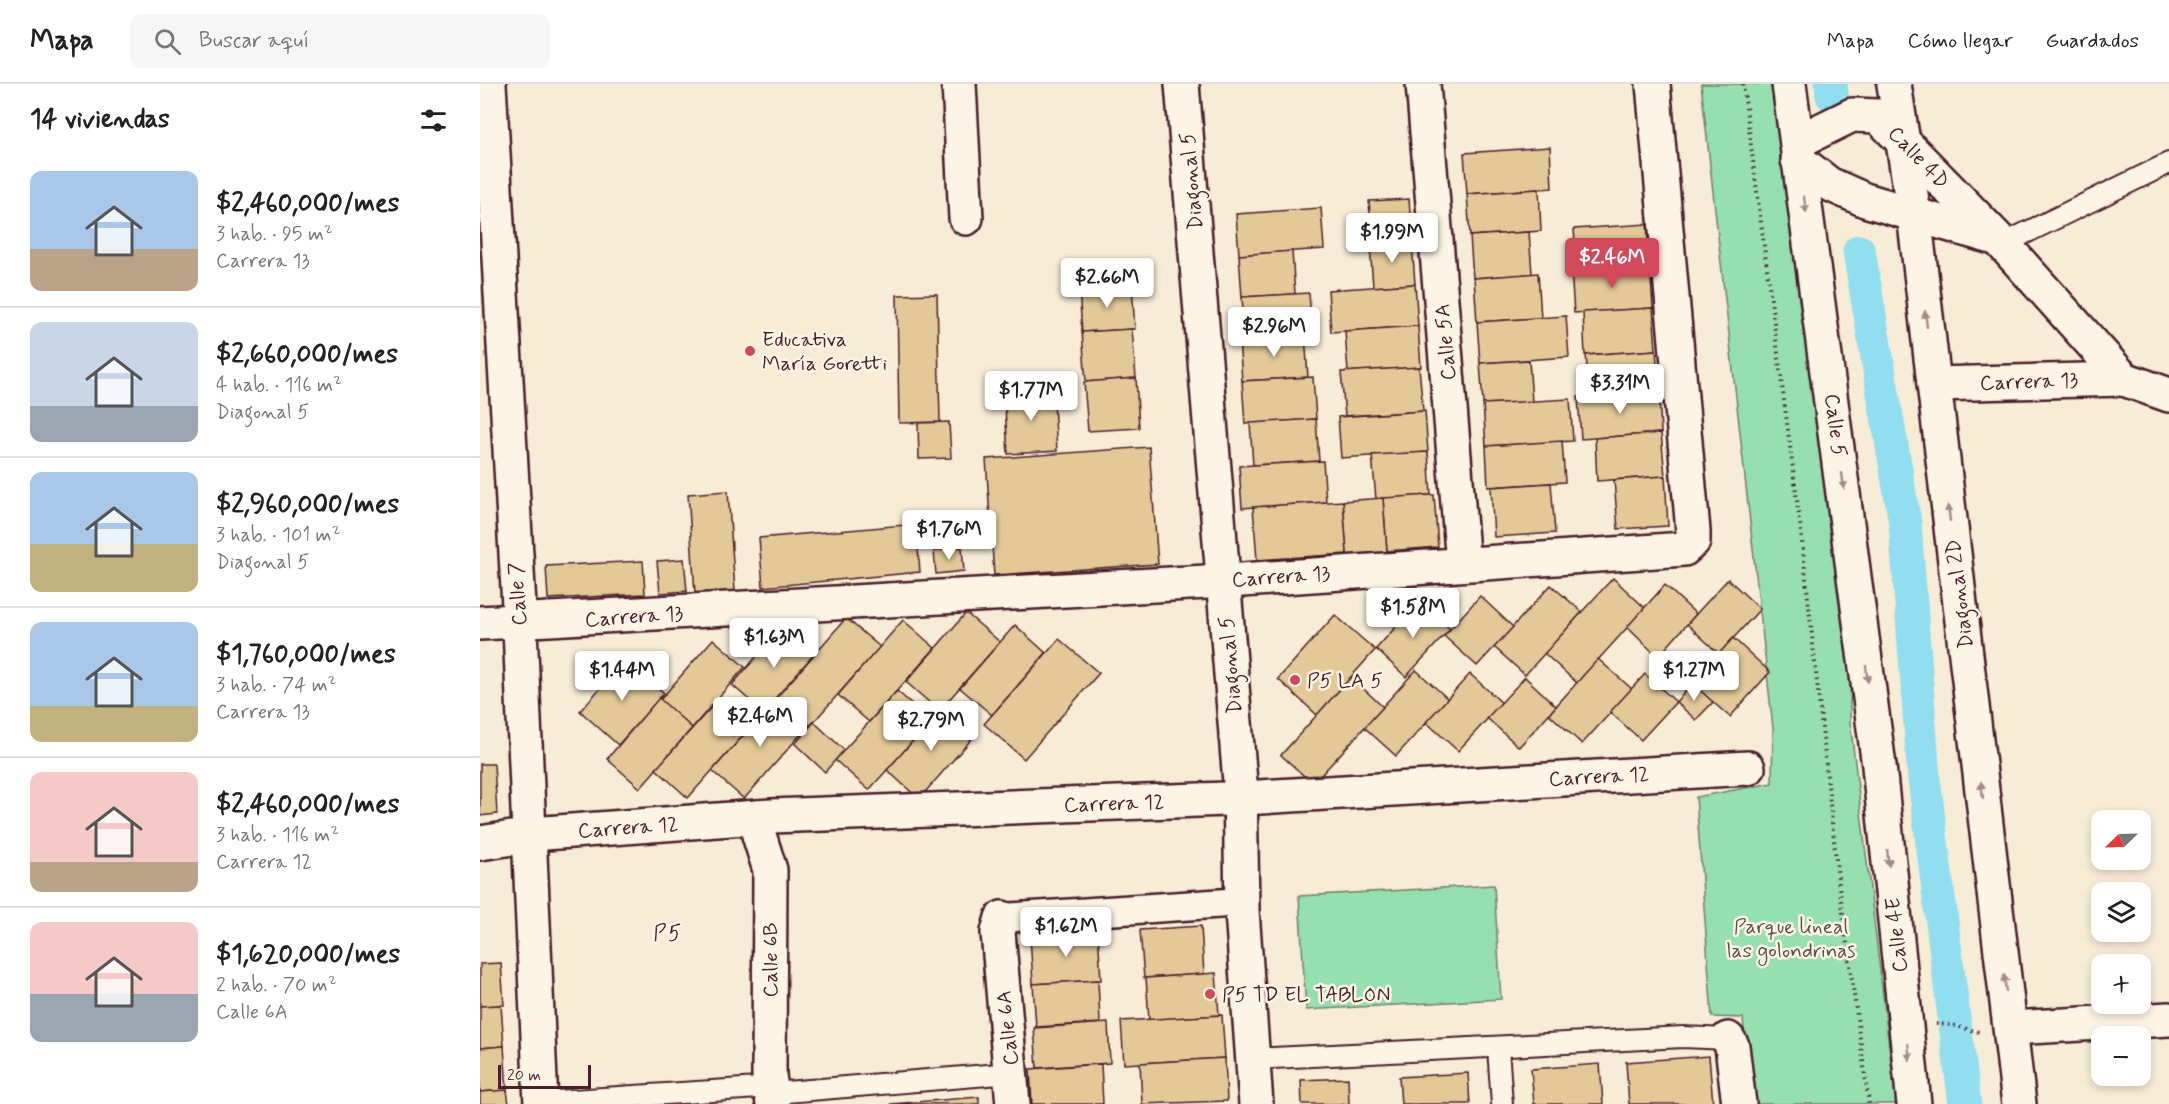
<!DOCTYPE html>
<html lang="es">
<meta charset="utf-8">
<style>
:root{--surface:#fff;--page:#f6f6f6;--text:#222;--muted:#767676;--line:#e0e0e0;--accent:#d1495b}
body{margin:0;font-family:Mynerve,sans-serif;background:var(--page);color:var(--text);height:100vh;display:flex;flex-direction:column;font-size:22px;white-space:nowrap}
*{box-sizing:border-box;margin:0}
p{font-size:20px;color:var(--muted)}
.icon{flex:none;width:33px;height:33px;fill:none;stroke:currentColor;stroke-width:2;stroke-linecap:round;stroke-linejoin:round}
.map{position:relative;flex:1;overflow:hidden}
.details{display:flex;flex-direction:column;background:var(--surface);width:480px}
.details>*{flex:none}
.needle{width:39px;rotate:247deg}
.controls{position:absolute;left:1611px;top:726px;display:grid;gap:12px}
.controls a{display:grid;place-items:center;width:60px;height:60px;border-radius:12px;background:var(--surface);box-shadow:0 3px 9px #0003;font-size:30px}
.scale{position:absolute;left:18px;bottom:15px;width:93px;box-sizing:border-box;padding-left:6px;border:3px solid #4a1f2b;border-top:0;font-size:16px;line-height:21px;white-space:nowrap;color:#4a1f2b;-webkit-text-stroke:4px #fcf5e5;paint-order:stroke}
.price{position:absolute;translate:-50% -51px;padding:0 14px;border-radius:6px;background:#fff;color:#222;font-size:20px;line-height:39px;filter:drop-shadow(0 2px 3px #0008)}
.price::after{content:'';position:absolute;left:50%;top:36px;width:18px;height:14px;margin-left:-9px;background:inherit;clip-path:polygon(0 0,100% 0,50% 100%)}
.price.current{background:var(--accent);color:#fff}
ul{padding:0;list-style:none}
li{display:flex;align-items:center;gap:18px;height:150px;padding:0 30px}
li+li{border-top:2px solid var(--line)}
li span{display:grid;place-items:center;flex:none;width:168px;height:120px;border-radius:12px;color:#555}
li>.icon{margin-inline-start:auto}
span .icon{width:72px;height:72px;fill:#fffc;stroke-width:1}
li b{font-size:26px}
h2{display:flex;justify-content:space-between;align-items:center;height:72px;padding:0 30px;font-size:26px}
header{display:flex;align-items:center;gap:36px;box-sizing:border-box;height:84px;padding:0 30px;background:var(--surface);border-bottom:2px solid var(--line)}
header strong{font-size:28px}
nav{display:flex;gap:33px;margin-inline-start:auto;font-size:21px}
.search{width:420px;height:54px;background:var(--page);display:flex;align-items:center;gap:15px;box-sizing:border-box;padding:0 21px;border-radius:12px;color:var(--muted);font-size:22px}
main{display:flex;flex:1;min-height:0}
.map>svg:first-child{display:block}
.green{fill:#96dfae;stroke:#707f6c;stroke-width:1.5}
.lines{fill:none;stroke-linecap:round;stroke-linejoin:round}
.canal{stroke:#90deef;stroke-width:33}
.building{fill:#e3c998;stroke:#4a1f2b;stroke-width:1.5}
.service-casing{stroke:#4a1f2b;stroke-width:24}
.pedestrian-casing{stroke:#4a1f2b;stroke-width:33}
.minor-casing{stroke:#4a1f2b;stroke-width:38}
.tertiary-casing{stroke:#4a1f2b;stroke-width:38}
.path{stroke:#4a1f2b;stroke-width:4;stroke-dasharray:1.5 4.5;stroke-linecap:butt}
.service{stroke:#fcf5e5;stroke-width:20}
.pedestrian{stroke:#fcf5e5;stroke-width:28}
.minor{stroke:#fcf5e5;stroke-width:33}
.tertiary{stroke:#fcf5e5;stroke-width:33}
.oneway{fill:#a38a88}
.poi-dot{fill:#d1495b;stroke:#fcf5e5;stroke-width:2}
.labels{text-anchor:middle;stroke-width:5;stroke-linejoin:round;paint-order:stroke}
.street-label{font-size:21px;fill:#4a1f2b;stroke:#fcf5e5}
.poi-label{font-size:21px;fill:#4a1f2b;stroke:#fcf5e5;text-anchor:start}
.park-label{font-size:21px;fill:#5d4f4c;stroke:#fcf5e5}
.neighbourhood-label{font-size:22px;letter-spacing:1.5px;fill:#4a1f2b;stroke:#fcf5e5}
</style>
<header>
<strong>Mapa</strong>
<div class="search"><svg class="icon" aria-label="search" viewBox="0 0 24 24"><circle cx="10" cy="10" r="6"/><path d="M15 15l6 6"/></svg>Buscar aquí</div>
<nav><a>Mapa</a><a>Cómo llegar</a><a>Guardados</a></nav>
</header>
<main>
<section class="details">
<h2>14 viviendas<svg class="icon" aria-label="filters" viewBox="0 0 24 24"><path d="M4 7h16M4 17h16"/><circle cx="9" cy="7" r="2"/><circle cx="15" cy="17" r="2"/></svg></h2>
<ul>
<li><span style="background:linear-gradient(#a9c7e8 65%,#b9a48a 0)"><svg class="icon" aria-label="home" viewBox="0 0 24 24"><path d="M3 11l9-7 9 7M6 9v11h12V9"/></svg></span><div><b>$2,460,000/mes</b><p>3 hab. · 95 m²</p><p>Carrera 13</p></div></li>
<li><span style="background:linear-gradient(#c9d6e8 70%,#9aa5b1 0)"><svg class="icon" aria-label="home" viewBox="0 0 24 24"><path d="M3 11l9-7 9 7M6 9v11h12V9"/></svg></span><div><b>$2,660,000/mes</b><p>4 hab. · 116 m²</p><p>Diagonal 5</p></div></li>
<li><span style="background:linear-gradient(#a9c7e8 60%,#c2b280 0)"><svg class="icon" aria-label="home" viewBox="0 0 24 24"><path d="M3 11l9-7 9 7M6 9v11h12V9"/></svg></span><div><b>$2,960,000/mes</b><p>3 hab. · 101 m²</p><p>Diagonal 5</p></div></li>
<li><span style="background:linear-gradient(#a9c7e8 70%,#c2b280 0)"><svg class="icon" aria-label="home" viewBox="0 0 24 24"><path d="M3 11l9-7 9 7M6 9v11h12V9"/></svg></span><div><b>$1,760,000/mes</b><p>3 hab. · 74 m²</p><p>Carrera 13</p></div></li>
<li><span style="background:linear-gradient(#f6c9c9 75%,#b9a48a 0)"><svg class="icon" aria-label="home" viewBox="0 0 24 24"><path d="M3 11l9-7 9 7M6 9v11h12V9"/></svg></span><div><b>$2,460,000/mes</b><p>3 hab. · 116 m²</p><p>Carrera 12</p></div></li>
<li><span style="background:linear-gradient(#f6c9c9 60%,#9aa5b1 0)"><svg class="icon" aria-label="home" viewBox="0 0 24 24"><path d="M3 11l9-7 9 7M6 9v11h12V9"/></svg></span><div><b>$1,620,000/mes</b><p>2 hab. · 70 m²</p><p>Calle 6A</p></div></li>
</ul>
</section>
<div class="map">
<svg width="1689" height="1020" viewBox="0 0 1689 1020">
<rect width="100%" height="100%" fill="#f7ecd6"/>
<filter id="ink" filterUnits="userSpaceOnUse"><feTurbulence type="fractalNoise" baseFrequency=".0167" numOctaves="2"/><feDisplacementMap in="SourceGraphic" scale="12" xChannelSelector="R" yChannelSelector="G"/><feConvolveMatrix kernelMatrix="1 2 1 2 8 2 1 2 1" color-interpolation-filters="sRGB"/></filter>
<g filter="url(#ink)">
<g class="green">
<path d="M1221 0H1309L1372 460 1370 637 1416 1020H1270L1263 934 1232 933 1216 713 1292 699 1293 644Z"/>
<path d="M1014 801 1021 915 826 926 819 812Z"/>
</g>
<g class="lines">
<g class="canal">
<path d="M1351 0 1352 11"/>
<path d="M1379 167 1425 439 1444 695 1485 1020"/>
</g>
</g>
<g class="building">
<path d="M1070 63 1072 104 987 110 984 69Z"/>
<path d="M1059 105 1061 147 990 152 987 110Z"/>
<path d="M929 115 932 158 892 160 889 117Z"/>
<path d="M841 124 844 165 759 171 756 130Z"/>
<path d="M1167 140 1170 181 1097 186 1094 145Z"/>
<path d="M1049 148 1052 190 993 194 990 152Z"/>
<path d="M932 158 935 200 893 203 890 161Z"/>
<path d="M812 167 815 210 762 213 759 171Z"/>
<path d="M1170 181 1173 224 1094 229 1091 186Z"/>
<path d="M1058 189 1061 234 997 238 994 194Z"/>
<path d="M935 200 938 242 851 248 848 206Z"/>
<path d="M652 202 655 245 602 248 599 205Z"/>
<path d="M829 209 832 250 765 255 762 213Z"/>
<path d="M457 210 460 338 419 339 417 211Z"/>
<path d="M1173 224 1176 266 1105 271 1103 228Z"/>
<path d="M1086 232 1089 273 1000 279 997 238Z"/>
<path d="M938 242 941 283 868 288 865 247Z"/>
<path d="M652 245 656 294 606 298 602 248Z"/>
<path d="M825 251 828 293 762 297 759 255Z"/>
<path d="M1176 266 1179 307 1109 312 1106 271Z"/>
<path d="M1049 276 1052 318 1003 320 1000 279Z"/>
<path d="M939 283 943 327 865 332 861 288Z"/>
<path d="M833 293 836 335 765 340 762 297Z"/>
<path d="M656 294 659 344 608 347 604 298Z"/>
<path d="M573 305 577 367 528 370 524 308Z"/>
<path d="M1179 307 1181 349 1101 355 1098 313Z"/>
<path d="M1090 315 1093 357 1006 362 1003 320Z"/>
<path d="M945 327 948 368 861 374 858 333Z"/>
<path d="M836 335 839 377 773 381 770 339Z"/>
<path d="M469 338 471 374 439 375 438 339Z"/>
<path d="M1181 349 1185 392 1117 397 1115 354Z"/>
<path d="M1082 357 1085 398 1008 403 1006 362Z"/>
<path d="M669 363 678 480 514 491 506 375Z"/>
<path d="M948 368 951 411 896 415 892 371Z"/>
<path d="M843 377 846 418 762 424 759 382Z"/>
<path d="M1185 392 1188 442 1138 445 1134 396Z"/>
<path d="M1071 399 1075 449 1014 453 1011 403Z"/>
<path d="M248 407 255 507 215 509 208 410Z"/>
<path d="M951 411H954L958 463 907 467 903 414Z"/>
<path d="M903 414 907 468 867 471 863 417Z"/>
<path d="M863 417 867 470 777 476 773 423Z"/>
<path d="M436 440 440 488 283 503 279 454Z"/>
<path d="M482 463 484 487 456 490 454 467Z"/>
<path d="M204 475 207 507 180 509 177 477Z"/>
<path d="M163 477 165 510 68 515 66 482Z"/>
<path d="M1133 494 1165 524 1097 599 1064 569Z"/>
<path d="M1248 495 1280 525 1239 570 1207 540Z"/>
<path d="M1071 501 1102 528 1045 591 1014 563Z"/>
<path d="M1185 501 1216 530 1178 573 1147 543Z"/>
<path d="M1000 512 1033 543 997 582 964 552Z"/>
<path d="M939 517 970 545 926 593 896 565Z"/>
<path d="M486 529 520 558 459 627 426 598Z"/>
<path d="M855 531 895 566 837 631 798 595Z"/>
<path d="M366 534 400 563 330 642 297 613Z"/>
<path d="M423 536 455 564 389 638 358 611Z"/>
<path d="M304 541 335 569 283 628 252 601Z"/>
<path d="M535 541 566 569 512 631 480 604Z"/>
<path d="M1253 554 1290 588 1250 633 1212 600Z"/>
<path d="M233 555 265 583 212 644 180 616Z"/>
<path d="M579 555 619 589 544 675 504 640Z"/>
<path d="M146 575 184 609 138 661 100 627Z"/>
<path d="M1118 575 1152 605 1102 660 1069 630Z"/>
<path d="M936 586 968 615 916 672 884 643Z"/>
<path d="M990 590 1022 619 978 667 946 638Z"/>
<path d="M1165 590 1196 618 1161 656 1130 628Z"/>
<path d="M871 593 903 623 833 700 801 671Z"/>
<path d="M1045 593 1076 622 1039 663 1007 634Z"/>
<path d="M1212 599 1233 618 1216 636 1196 618Z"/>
<path d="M417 607 451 637 389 706 355 676Z"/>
<path d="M297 613 329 641 264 715 232 687Z"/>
<path d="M179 614 212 644 160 704 127 675Z"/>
<path d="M235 619 267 647 208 714 176 685Z"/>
<path d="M464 622 496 650 439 715 407 686Z"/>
<path d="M334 638 364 666 345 688 315 660Z"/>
<path d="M0 680H14L17 730 0 732Z"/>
<path d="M721 842 724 890 664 894 660 846Z"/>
<path d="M618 847 621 896 553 900 550 852Z"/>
<path d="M21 879 24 921 0 922V880Z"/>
<path d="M736 889 739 931 669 936 666 894Z"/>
<path d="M618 896 620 939 556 943 553 900Z"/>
<path d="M21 921 24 962 0 964V922Z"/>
<path d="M742 931 745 974 644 980 641 937Z"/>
<path d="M628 939 630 979 557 984 554 944Z"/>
<path d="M24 962 27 1006 0 1008V964Z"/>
<path d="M1229 972 1233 1020H1149L1146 978Z"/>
<path d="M745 974 747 1017 662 1020 660 979Z"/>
<path d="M621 980 623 1020H552L550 985Z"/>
<path d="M1120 980 1123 1020H1054L1051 985Z"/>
<path d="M988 989 990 1020H921L919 993Z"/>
<path d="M868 994 869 1020H822L821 996Z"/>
<path d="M27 1006 29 1020H0V1008Z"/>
<path d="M499 1013V1020H410Z"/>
</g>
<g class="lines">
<defs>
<g id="service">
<path d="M1523 160 1689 79"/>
<path d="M1018 964 1022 1020"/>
<path d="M772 975 1203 953 1248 955"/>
<path d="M61 1018 279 1004 306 1008 531 989"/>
</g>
<path id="pedestrian" d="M522 834 762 818"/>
<g id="minor">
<path d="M9 0 39 522 61 1020"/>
<path d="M479 0 486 134"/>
<path d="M702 0 760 698 762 827 776 1020"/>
<path d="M943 0 983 480"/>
<path d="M1317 58 1372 31 1398 32 1523 160 1644 295 1689 311"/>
<path d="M1318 76 1349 100 1385 116 1515 154"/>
<path d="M1454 300 1644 295"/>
<path d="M0 539 762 496 1204 465 1213 457V447L1173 0"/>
<path d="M278 733 279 751 290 786 289 991 293 1020"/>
<path d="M0 759 65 749 291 732 746 715 1268 684"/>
<path d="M522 834 518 848 533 1020"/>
<path d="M1531 944 1689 935"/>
<path d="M1248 955 1252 962 1259 1020"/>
</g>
<g id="tertiary">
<path d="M1309 0 1399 682 1434 1020"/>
<path d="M1414 0 1434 130 1539 1020"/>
</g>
</defs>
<use href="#service" class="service-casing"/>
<use href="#pedestrian" class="pedestrian-casing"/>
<use href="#minor" class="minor-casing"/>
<use href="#tertiary" class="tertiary-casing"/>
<g class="path">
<path d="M1263 0 1320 439 1358 794 1389 1020"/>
<path d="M1456 940 1472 941 1499 948"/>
</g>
<use href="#service" class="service"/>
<use href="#pedestrian" class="pedestrian"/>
<use href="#minor" class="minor"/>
<use href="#tertiary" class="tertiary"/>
</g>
<defs><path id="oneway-solid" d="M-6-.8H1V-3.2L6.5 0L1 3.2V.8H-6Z" transform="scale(1.5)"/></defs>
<g class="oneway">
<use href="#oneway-solid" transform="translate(1325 120) rotate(82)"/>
<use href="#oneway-solid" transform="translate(1446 235) rotate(-97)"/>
<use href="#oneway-solid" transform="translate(1363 397) rotate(83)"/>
<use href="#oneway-solid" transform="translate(1469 429) rotate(-97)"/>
<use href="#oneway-solid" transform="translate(1387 590) rotate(83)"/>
<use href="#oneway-solid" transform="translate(1502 706) rotate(-97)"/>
<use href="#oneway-solid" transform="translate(1408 774) rotate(84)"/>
<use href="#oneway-solid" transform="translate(1525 899) rotate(-97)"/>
<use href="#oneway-solid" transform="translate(1429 968) rotate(84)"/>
</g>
</g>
<g class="poi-dot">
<circle cx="270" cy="267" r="6"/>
<circle cx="815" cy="596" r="6"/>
<circle cx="730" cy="910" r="6"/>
</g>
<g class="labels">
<g class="street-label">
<text transform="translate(1439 73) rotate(46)" y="7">Calle 4D</text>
<text transform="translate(711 97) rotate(-95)" y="7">Diagonal 5</text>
<text transform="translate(965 258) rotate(-95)" y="7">Calle 5A</text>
<text transform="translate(1549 297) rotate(-2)" y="7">Carrera 13</text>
<text transform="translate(1356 341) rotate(83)" y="7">Calle 5</text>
<text transform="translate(801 492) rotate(-4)" y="7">Carrera 13</text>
<text transform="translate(37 510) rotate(-94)" y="7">Calle 7</text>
<text transform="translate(1479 510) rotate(-97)" y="7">Diagonal 2D</text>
<text transform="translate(154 532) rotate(-4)" y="7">Carrera 13</text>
<text transform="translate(750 581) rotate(-95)" y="7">Diagonal 5</text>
<text transform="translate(1119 692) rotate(-3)" y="7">Carrera 12</text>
<text transform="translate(634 719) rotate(-2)" y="7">Carrera 12</text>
<text transform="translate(148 743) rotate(-4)" y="7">Carrera 12</text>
<text transform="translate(1416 851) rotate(-96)" y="7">Calle 4E</text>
<text transform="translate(290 876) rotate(-90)" y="7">Calle 6B</text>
<text transform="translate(527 944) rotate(-96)" y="7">Calle 6A</text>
</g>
<g class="poi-label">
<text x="282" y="262">Educativa<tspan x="282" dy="24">María Goretti</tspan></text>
<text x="827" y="603">P5 LA 5</text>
<text x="742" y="917">P5 TD EL TABLON</text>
</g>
<g class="park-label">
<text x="1311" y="849">Parque lineal<tspan x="1311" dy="24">las golondrinas</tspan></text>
</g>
<g class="neighbourhood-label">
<text x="188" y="856">P5</text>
</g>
</g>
</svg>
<div class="controls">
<a><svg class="needle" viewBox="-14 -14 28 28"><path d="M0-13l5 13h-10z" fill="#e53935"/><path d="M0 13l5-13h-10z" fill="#767676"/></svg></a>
<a><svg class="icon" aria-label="layers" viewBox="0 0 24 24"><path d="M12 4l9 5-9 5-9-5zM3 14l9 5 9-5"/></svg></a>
<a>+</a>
<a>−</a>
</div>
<div class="scale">20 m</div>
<b class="price" style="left:912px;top:180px">$1.99M</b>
<b class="price current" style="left:1132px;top:205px">$2.46M</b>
<b class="price" style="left:627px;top:225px">$2.66M</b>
<b class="price" style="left:794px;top:274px">$2.96M</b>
<b class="price" style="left:1140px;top:331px">$3.31M</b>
<b class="price" style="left:551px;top:338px">$1.77M</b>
<b class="price" style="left:469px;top:477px">$1.76M</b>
<b class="price" style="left:933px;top:555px">$1.58M</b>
<b class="price" style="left:294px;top:585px">$1.63M</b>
<b class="price" style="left:142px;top:618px">$1.44M</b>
<b class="price" style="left:1214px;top:618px">$1.27M</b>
<b class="price" style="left:280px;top:664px">$2.46M</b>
<b class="price" style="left:451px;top:668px">$2.79M</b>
<b class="price" style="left:586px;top:874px">$1.62M</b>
</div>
</main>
